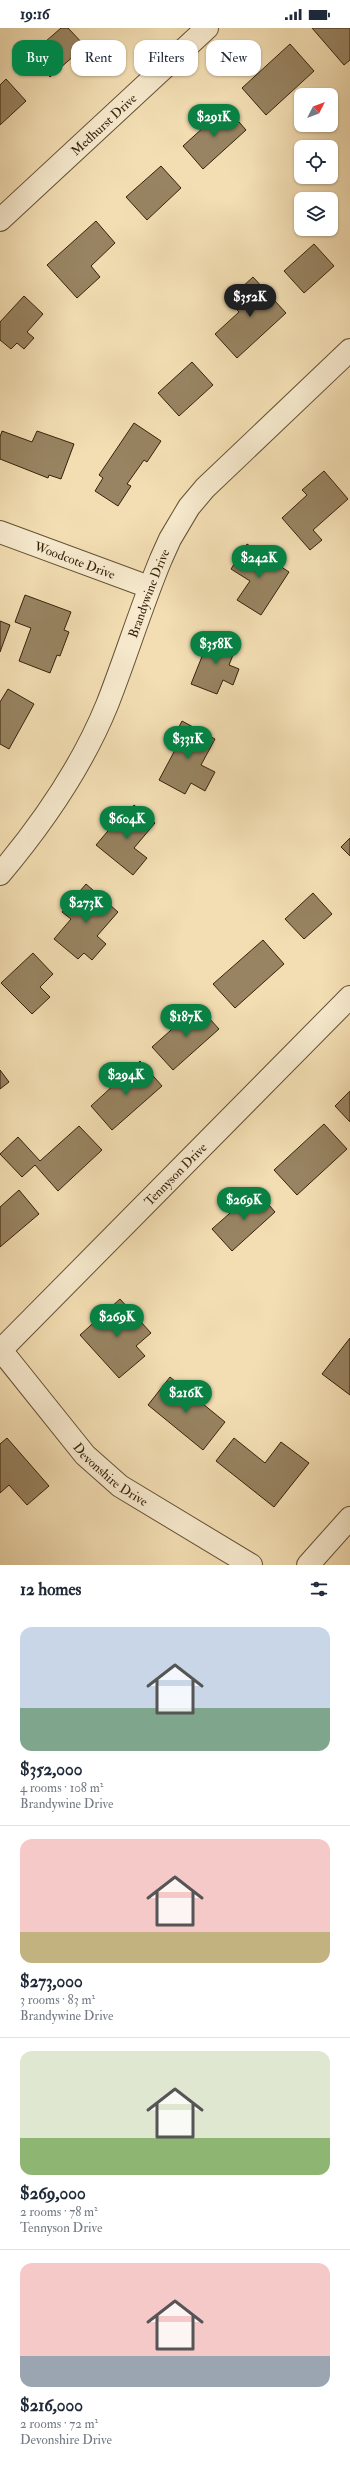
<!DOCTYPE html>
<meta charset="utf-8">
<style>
:root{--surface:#fff;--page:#f2f2f3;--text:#1f2937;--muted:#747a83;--line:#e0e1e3;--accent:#0b8043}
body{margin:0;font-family:"IM FELL Double Pica",serif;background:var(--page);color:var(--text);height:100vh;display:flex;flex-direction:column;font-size:15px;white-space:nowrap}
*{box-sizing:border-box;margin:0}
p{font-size:13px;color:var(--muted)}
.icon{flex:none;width:22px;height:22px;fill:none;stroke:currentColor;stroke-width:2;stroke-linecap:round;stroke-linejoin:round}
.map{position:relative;height:1537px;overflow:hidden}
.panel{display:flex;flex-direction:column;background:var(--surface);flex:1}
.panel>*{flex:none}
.guide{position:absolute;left:12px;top:12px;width:326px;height:36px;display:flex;gap:8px}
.needle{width:26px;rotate:48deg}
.tools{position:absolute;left:294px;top:60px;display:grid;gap:8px}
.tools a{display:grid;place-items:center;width:44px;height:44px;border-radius:8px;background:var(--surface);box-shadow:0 1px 3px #0004;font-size:20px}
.price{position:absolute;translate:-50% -34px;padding:0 9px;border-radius:14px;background:var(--accent);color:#fff;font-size:13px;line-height:26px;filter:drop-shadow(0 1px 2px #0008)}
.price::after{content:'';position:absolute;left:50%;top:24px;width:12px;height:9px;margin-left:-6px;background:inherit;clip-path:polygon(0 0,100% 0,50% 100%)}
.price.on{background:#222;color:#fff}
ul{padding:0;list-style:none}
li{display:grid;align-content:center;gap:8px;height:212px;padding:0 20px}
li+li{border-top:1px solid var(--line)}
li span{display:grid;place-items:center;height:124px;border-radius:12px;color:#555}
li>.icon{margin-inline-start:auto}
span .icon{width:72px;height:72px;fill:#fffc;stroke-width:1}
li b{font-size:17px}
h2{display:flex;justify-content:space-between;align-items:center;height:48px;padding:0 20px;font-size:17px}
.tag{padding:0 14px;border-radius:12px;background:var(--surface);box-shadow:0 1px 3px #0004;font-size:14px;line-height:36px}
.tag.on{background:var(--accent);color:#fff}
.status{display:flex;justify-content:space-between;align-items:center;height:28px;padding:0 20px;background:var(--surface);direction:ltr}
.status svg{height:11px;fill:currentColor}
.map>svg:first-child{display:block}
.building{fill:#988462;stroke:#36220a}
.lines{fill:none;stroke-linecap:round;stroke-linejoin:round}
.minor-casing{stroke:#655134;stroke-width:24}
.minor{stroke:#f7eace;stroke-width:22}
.labels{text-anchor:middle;stroke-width:3.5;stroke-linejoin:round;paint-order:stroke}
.street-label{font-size:13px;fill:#36220a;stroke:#f7eace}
</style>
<div class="status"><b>19:16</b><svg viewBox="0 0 49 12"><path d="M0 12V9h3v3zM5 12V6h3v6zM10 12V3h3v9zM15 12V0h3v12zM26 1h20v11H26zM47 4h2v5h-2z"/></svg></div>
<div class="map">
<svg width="350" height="1537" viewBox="0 0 350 1537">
<rect width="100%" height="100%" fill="#f3deb3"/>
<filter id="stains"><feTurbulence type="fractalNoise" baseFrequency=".005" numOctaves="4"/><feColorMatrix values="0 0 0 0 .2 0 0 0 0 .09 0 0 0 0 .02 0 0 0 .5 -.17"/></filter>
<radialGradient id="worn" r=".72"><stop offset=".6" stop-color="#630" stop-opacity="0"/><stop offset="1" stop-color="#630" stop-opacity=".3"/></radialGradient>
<g class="building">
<path d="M61 0H68L85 18 50 49 30 27Z"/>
<path d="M312 0H350V32L344 37Z"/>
<path d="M290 16 314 43 266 87 242 60Z"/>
<path d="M6 51 26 73 0 97V57Z"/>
<path d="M226 79 246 102 203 141 183 118Z"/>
<path d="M161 138 181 160 147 192 126 169Z"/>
<path d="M96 193 115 215 91 238 100 249 77 270 47 237Z"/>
<path d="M314 216 334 238 304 265 284 243Z"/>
<path d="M253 249 286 285 237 330 215 306 239 284 228 272Z"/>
<path d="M24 268 43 286 27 304 34 310 24 321 17 315 11 321 0 312V294Z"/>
<path d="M192 334 213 357 179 388 158 365Z"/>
<path d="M134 395 161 413 147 434 144 432 127 456 131 458 118 478 95 463 103 450 99 447Z"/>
<path d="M2 403 32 414 37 403 74 416 61 451 49 447 48 450 0 431V409Z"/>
<path d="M324 443 348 471 313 502 322 512 310 522 282 490 307 467 302 462Z"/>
<path d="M247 516 289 544 261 587 237 572 250 553 231 541Z"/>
<path d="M25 567 71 584 64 602 69 604 60 628 57 627 50 645 19 633 31 600 15 594Z"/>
<path d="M0 593 10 597 0 624Z"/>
<path d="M211 606 237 617 229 637 239 641 233 657 223 652 217 666 191 656Z"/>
<path d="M8 661 34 676 9 721 0 716V674Z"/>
<path d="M182 693 215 711 201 737 215 744 205 763 191 755 185 766 159 752 175 722 169 719Z"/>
<path d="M134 777 155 795 134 820 147 830 133 847 96 817 113 797 116 799Z"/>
<path d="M350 810V828L341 819Z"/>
<path d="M86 856 118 884 97 908 106 916 92 932 84 925 78 931 54 911 71 891 62 884Z"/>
<path d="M313 865 332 886 304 911 285 891Z"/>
<path d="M263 912 284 936 235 980 213 956Z"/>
<path d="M33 925 53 946 40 959 50 969 32 986 1 955Z"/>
<path d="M198 978 219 1001 173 1042 152 1019Z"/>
<path d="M140 1033 162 1058 112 1102 91 1078Z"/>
<path d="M0 1042 9 1054 0 1061Z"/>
<path d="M350 1063V1094L335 1078Z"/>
<path d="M324 1096 347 1121 297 1167 274 1142Z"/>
<path d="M79 1098 102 1122 58 1163 35 1137 22 1149 0 1126 18 1109 40 1133Z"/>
<path d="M19 1162 39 1186 0 1219V1179Z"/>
<path d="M256 1162 275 1184 232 1223 212 1201Z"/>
<path d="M120 1271 151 1305 136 1318 145 1328 119 1350 80 1307Z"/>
<path d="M350 1310V1367L322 1346Z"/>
<path d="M170 1349 225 1394 203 1422 148 1377Z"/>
<path d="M7 1410 49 1458 27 1477 9 1457 0 1465V1416Z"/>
<path d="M234 1410 265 1435 281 1414 309 1435 274 1479 216 1433Z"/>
</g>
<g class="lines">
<defs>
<g id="minor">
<path id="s1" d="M0 192 207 0"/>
<path id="s2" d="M0 504 149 559"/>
<path id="s3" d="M0 846C43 795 82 738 107 677 126 629 141 579 161 531L170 511 189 479 205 460 350 322"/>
<path id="s4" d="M0 1321 85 1427 120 1458 251 1537"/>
<path id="s5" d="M0 1323 350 969"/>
<path d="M308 1537 350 1490"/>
</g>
</defs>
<use href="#minor" class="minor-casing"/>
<use href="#minor" class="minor"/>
</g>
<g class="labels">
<g class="street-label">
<text dy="5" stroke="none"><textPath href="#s1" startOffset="141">Medhurst Drive</textPath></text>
<text dy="5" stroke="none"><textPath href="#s2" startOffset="80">Woodcote Drive</textPath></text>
<text dy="5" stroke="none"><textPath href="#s3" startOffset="320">Brandywine Drive</textPath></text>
<text dy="5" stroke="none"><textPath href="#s5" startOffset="249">Tennyson Drive</textPath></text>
<text dy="5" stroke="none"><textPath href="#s4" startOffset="168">Devonshire Drive</textPath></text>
</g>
</g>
<rect width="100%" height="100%" filter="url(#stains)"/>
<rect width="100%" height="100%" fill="url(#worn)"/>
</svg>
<div class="tools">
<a><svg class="needle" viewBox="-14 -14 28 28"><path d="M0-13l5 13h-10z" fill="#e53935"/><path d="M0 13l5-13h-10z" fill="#747a83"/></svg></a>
<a><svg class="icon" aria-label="locate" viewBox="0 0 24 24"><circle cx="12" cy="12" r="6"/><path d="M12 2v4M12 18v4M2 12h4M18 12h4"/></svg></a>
<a><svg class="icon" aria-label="layers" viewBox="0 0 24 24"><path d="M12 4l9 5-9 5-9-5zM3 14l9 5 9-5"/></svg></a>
</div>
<b class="price" style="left:214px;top:110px">$291K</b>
<b class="price on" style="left:250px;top:290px">$352K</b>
<b class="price" style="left:259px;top:551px">$242K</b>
<b class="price" style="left:216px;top:637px">$358K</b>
<b class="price" style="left:188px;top:732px">$331K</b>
<b class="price" style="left:127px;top:812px">$604K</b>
<b class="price" style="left:86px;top:896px">$273K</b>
<b class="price" style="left:186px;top:1010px">$187K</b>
<b class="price" style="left:126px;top:1068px">$294K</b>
<b class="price" style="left:244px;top:1193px">$269K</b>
<b class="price" style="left:117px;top:1310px">$269K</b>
<b class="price" style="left:186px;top:1386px">$216K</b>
<div class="guide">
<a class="tag on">Buy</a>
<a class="tag">Rent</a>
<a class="tag">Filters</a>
<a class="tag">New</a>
</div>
</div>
<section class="panel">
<h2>12 homes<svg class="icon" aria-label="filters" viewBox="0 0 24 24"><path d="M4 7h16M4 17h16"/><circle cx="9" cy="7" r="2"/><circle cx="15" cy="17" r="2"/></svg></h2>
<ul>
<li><span style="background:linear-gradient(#c9d6e8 65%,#7fa58c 0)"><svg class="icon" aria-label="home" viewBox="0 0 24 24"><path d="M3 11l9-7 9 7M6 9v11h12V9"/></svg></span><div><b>$352,000</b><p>4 rooms · 108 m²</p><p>Brandywine Drive</p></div></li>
<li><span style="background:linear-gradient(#f6c9c9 75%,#c2b280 0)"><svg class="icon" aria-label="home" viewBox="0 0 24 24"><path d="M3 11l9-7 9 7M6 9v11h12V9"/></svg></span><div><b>$273,000</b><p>3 rooms · 83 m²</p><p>Brandywine Drive</p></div></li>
<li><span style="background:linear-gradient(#dfe7d0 70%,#8fb573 0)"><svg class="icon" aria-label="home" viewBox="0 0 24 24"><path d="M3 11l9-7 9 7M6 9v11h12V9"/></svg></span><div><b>$269,000</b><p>2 rooms · 78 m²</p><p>Tennyson Drive</p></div></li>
<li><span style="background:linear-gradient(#f6c9c9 75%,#9aa5b1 0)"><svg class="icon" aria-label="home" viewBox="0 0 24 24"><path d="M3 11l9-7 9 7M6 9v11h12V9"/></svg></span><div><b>$216,000</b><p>2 rooms · 72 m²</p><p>Devonshire Drive</p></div></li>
</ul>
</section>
